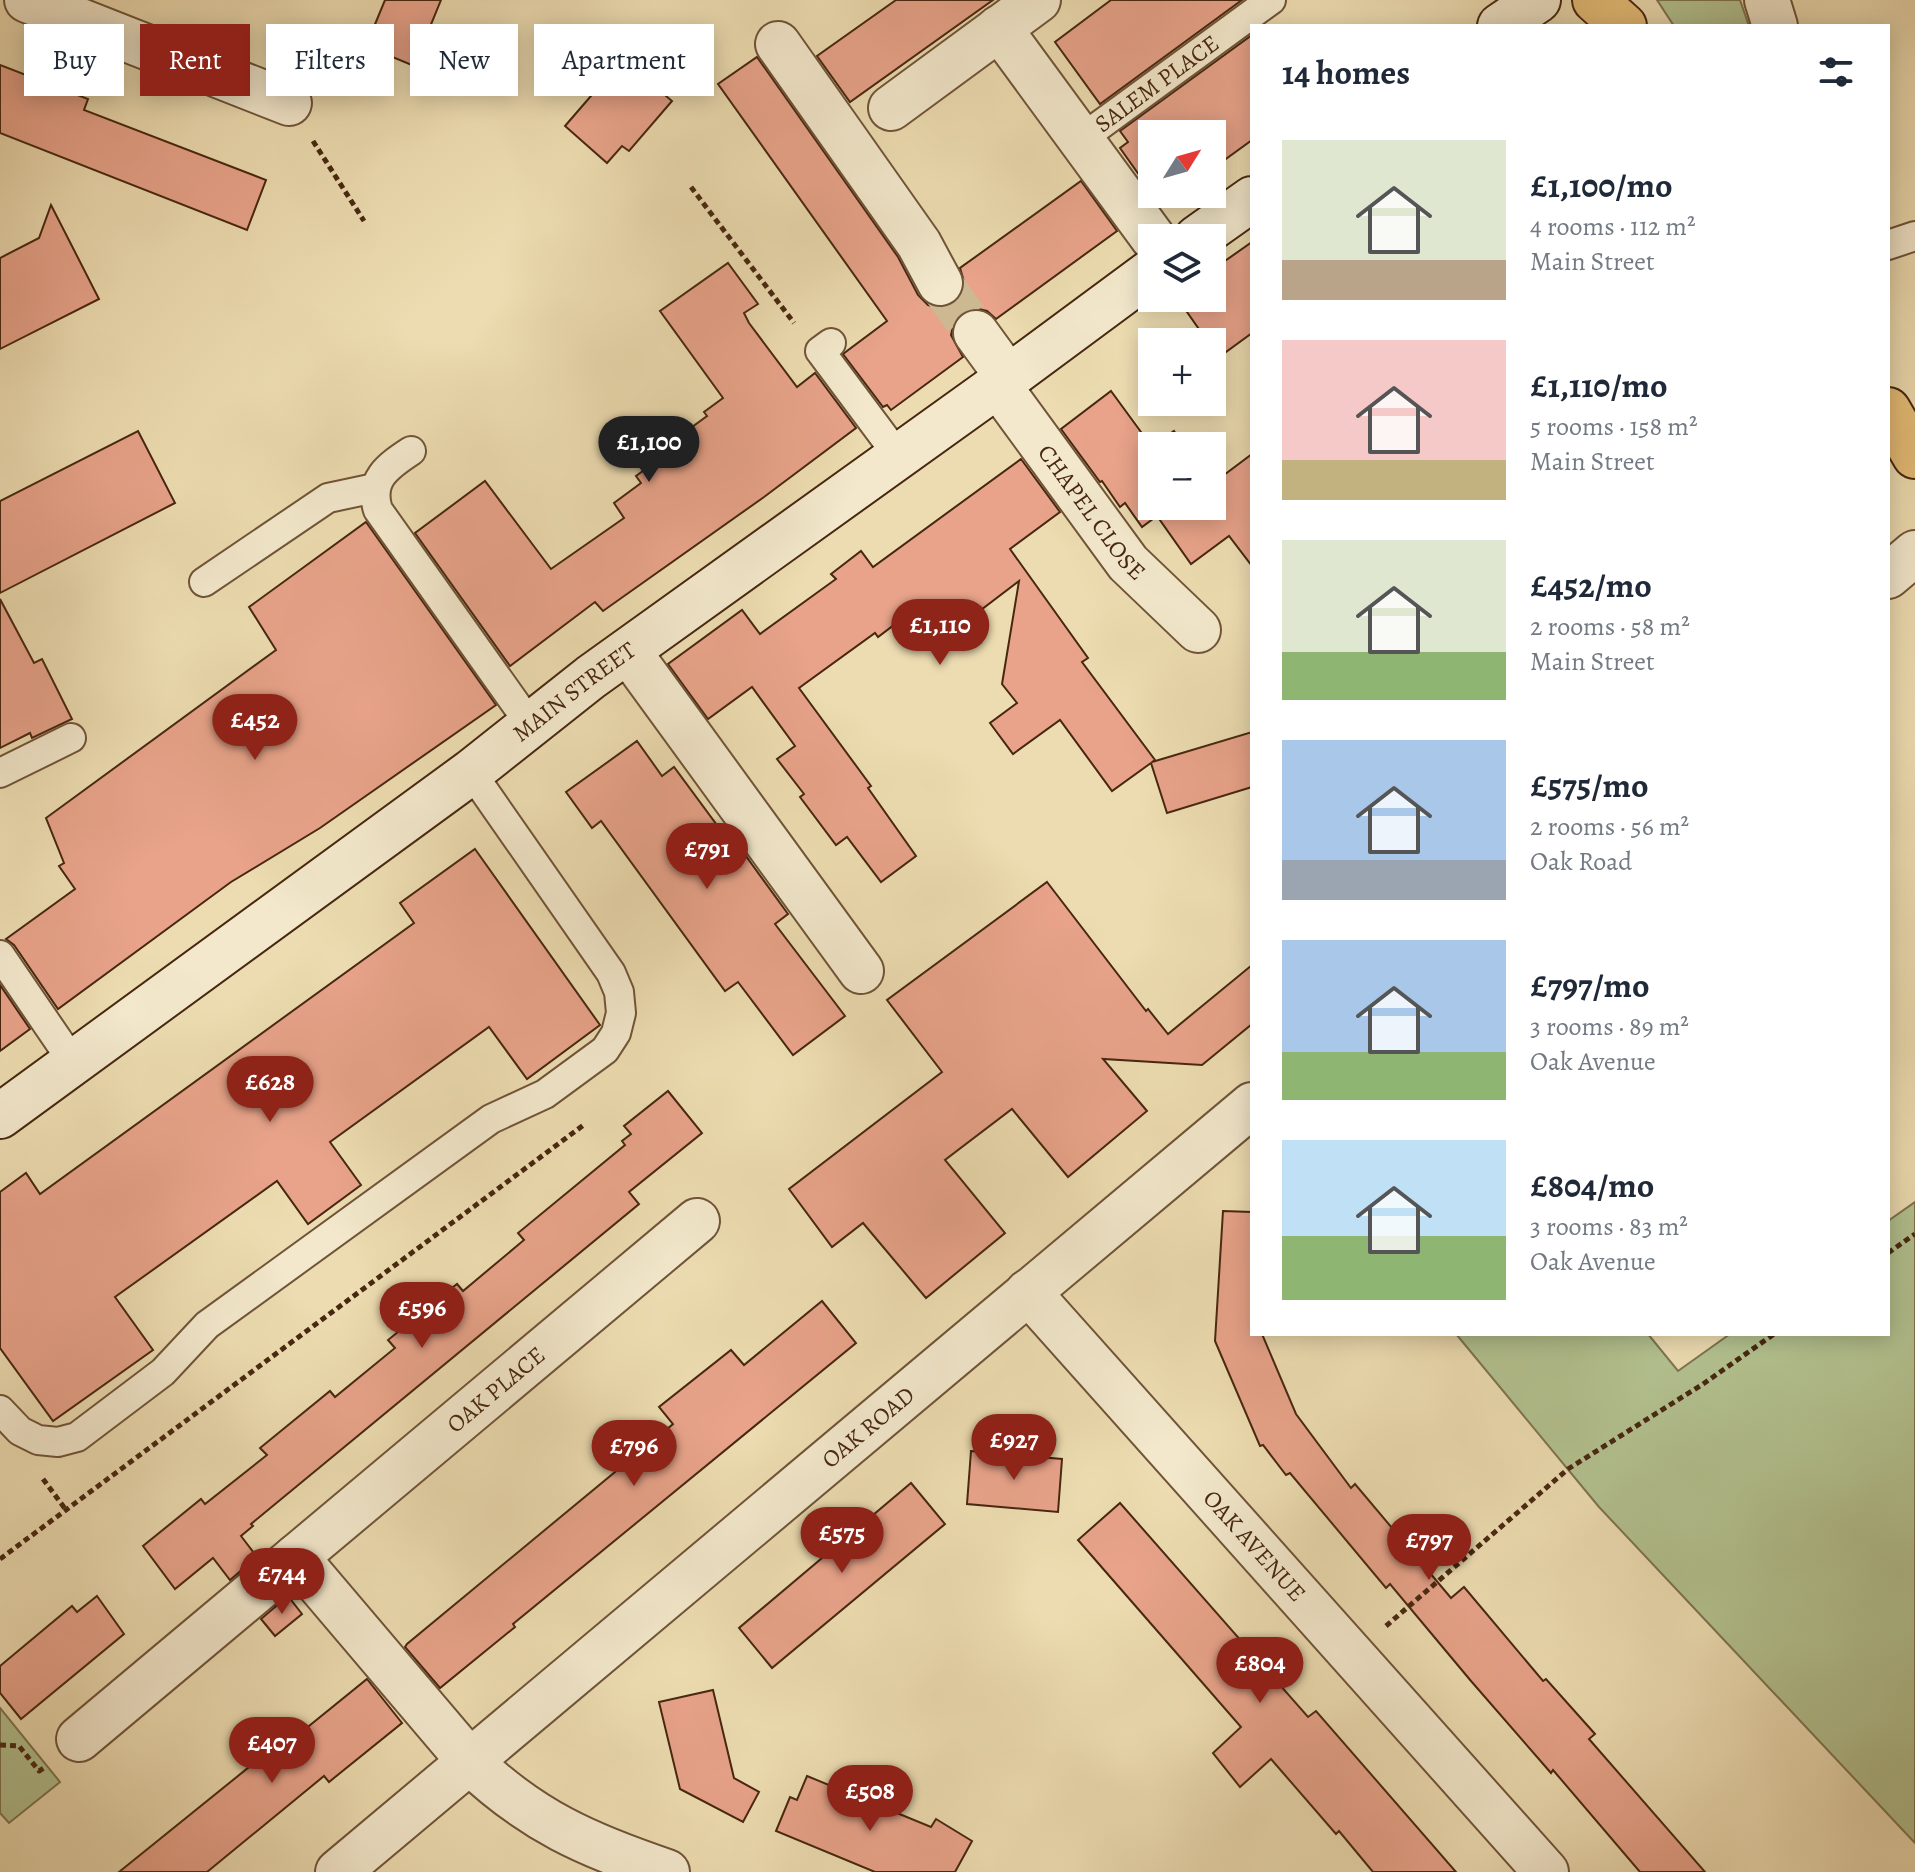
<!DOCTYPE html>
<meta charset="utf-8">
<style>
:root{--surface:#fff;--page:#f6f6f7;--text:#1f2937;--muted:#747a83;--accent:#8f2418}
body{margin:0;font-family:Alegreya,serif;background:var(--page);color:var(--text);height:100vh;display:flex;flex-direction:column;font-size:30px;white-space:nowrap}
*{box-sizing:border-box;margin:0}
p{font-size:26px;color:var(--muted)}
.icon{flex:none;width:44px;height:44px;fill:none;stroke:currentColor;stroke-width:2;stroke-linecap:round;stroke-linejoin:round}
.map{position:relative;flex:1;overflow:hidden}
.side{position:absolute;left:1250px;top:24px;width:640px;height:1312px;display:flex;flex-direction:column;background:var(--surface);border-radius:0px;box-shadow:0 4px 20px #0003}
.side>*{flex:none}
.banner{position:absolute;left:24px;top:24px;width:760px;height:72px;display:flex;gap:16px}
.needle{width:52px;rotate:53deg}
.buttons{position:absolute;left:1138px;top:120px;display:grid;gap:16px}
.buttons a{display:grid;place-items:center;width:88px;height:88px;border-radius:0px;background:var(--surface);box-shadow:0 4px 20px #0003;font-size:40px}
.price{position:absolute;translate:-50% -68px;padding:0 18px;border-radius:28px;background:var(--accent);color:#fff;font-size:26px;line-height:52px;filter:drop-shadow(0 2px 4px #0008)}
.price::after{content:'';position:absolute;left:50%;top:48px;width:24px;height:18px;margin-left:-12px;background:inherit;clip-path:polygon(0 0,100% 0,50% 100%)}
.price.selected{background:#222;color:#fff}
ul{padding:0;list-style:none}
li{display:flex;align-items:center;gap:24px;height:200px;padding:0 32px}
li span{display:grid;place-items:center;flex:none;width:224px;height:160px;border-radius:0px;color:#555}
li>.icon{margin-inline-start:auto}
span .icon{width:96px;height:96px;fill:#fffc;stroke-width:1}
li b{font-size:34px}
h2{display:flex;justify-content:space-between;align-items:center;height:96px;padding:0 32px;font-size:34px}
.chip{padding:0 28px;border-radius:0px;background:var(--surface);box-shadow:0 4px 20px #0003;font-size:28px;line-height:72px}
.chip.selected{background:var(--accent);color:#fff}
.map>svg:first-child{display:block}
.green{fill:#b3c290;stroke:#7d7450;stroke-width:2}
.building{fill:#e8a38a;stroke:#472710;stroke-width:2}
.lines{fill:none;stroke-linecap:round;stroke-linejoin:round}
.minor-tunnel{stroke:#ccb891;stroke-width:44;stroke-dasharray:44 22;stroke-linecap:butt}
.service-casing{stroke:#705438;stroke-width:32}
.minor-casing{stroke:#705438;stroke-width:48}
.secondary-casing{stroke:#472710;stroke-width:48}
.primary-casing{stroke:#472710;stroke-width:48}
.path{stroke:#472710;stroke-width:5;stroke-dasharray:6 4;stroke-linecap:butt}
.service{stroke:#f3e8cc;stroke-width:28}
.minor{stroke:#f3e8cc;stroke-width:44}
.secondary{stroke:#f3e8cc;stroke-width:44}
.primary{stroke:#e6be78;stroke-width:44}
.labels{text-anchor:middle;stroke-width:8;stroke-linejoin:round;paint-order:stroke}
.street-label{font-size:24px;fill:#472710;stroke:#f3e8cc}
</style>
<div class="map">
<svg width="1915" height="1872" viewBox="0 0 1915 1872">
<rect width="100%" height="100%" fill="#eddcb1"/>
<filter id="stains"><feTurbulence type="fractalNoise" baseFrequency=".0025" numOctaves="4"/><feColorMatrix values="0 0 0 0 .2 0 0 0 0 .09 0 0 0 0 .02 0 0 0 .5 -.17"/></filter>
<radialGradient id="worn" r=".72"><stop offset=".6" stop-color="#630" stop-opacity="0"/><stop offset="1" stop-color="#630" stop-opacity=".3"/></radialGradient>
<g class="green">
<path d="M1657 0H1740L1749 26H1674Z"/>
<path d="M1915 1202V1843L1599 1507 1456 1334H1648L1678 1371 1730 1334H1888V1221Z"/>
<path d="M0 1708 60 1782 9 1823 0 1813Z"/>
</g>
<g class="building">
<path d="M385 0H441L414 66 366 46Z"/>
<path d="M896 0H993L850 102 817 56Z"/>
<path d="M1111 0H1242L1100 104 1055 42Z"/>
<path d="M1252 35V140L1212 169V134H1152V193L1120 148 1128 142 1120 131Z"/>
<path d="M757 57 898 257 918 295 928 305 940 308 952 305 962 295 965 285 960 268 1081 181 1117 231 996 319 987 311 974 308 961 313 954 322 951 335 963 357 891 410 887 405 883 407 843 354 887 321 718 84Z"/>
<path d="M623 59 672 101 629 151 622 146 607 163 565 126Z"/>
<path d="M0 65 88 99 84 110 266 180 247 230 0 133Z"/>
<path d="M1153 194H1178L1161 206Z"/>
<path d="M51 205 99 299 0 349V258L39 238Z"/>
<path d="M1252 242V333L1219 357 1212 348V342H1208L1180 302 1185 298H1212V270Z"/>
<path d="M728 263 758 304 744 313 749 323 797 387 815 373 856 428 764 497 603 611 595 602 510 666 415 533 485 481 551 569 624 518 614 503 641 483 636 476 680 444 677 438 707 416 704 412 723 398 660 311Z"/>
<path d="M1111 391 1152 447V506H1212V484L1252 454V566L1229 536 1191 564 1157 516 1142 527 1125 503 1120 507 1102 481 1100 482 1061 429Z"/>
<path d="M138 431 175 503 0 593V501Z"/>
<path d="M1174 431 1185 446H1153Z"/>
<path d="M1021 459 1060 512 1010 549 1088 658 1082 662 1155 760 1152 762 1252 732V787L1167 813 1151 763 1112 791 1060 720 1013 754 990 723 1017 703 1002 684 1019 581 969 619 956 601 905 639 894 625 878 637 875 633 799 688 871 786 868 788 916 856 881 882 847 837 836 845 800 797 804 794 777 759 795 746 752 687 708 719 668 664 742 610 760 634 836 579 831 574 861 551 873 567Z"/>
<path d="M366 522 496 705 320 828 231 882 58 1009 14 945 6 939 75 889 59 866 64 863 46 818 276 650 249 607Z"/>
<path d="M0 599 34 663 42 659 72 719 32 738 30 733 0 748Z"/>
<path d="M637 741 662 776 674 767 731 844 735 841 788 914 775 924 845 1016 793 1055 738 982 725 991 601 821 592 828 566 792Z"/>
<path d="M475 849 600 1025 527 1079 489 1027 330 1142 361 1185 308 1224 277 1181 115 1297 153 1350 53 1421 0 1348V1192L26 1173 40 1194 414 923 400 903Z"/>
<path d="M1047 882 1146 1011 1148 1009 1168 1034 1252 965V1024L1202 1065 1103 1059 1147 1111 1068 1177 1012 1109 945 1160 1005 1233 926 1298 863 1223 832 1247 789 1189 942 1072 887 1000Z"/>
<path d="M0 985 30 1029 0 1051Z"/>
<path d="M668 1091 702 1133 629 1192 639 1204 251 1524 253 1526 241 1536 257 1557 230 1580 213 1558 175 1589 143 1546 201 1499 205 1504 267 1455 260 1448 330 1391 335 1397 395 1348 388 1340 457 1284 463 1291 524 1240 518 1233 625 1145 622 1141 631 1134 624 1126Z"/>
<path d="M1223 1211 1252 1212V1334H1262L1296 1414 1351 1488 1355 1484 1451 1598 1464 1587 1543 1681 1546 1679 1595 1734 1589 1739 1705 1872H1640L1553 1770 1551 1773 1471 1681 1390 1584 1386 1588 1290 1473 1286 1475 1263 1445 1260 1446 1215 1341Z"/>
<path d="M822 1301 856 1343 513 1624 515 1627 440 1688 405 1647 407 1644 673 1424 659 1407 731 1350 744 1365Z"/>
<path d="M971 1451 1062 1459 1058 1512 967 1504Z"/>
<path d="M911 1483 945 1524 772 1668 739 1628Z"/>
<path d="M1120 1503 1308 1717 1316 1711 1456 1872H1373L1339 1831 1336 1834 1271 1759 1240 1787 1213 1753 1241 1727 1078 1540Z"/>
<path d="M97 1596 124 1634 21 1719 0 1693V1666L72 1606 77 1612Z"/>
<path d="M288 1596 302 1614 275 1636 261 1619Z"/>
<path d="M367 1679 402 1723 329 1782 324 1776 207 1872H119L285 1738 288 1743Z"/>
<path d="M713 1690 734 1778 759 1792 743 1822 680 1789 659 1702Z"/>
<path d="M807 1776 931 1827 936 1819 972 1841 955 1872H875L776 1831 790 1797 797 1800Z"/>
</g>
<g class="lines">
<path class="minor-tunnel" d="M940 283 976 333"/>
<defs>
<g id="service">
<path id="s1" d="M1081 139 1271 0"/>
<path d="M1888 245 1915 236"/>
<path d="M831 343 820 351 899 457"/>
<path d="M411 451C388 466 368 480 378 510L530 724"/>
<path d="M204 582 328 498 375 488"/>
<path d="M0 773 71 738"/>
<path d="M0 955 73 1062"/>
<path d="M0 1410 20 1431 38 1440 58 1442 77 1437 163 1372 207 1325 491 1119 545 1094 605 1050 616 1033 621 1013 619 992 611 973 471 772"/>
</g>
<g id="minor">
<path d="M27 0 289 103"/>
<path d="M1767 0 1775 26"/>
<path d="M999 28 1153 238"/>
<path d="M778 44 919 244 940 283"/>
<path d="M891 108 1038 0"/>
<path d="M976 333 1008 377"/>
<path id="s2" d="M998 385 1128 563 1198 630"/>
<path d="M1888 576 1915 553"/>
<path d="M628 651 861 971"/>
<path id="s3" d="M1028 1292 1546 1872"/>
<path d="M296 1557 470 1762C532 1821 587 1845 667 1872"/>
<path id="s4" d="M79 1739 697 1221"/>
<path id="s5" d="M338 1872 1252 1105"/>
</g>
<g id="secondary">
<path d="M1500 26 1538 0"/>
<path d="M1197 238 1252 199"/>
<path id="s6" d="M0 1116 471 772 591 677 998 385 1152 271"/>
</g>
<g id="primary">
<path d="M1595 0 1624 26"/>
<path d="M1888 410 1915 456"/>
</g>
</defs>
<use href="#service" class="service-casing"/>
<use href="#minor" class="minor-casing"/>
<use href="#secondary" class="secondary-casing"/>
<use href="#primary" class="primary-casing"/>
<g class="path">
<path d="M313 141 364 221"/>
<path d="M691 187 794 323"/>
<path d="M1888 1253 1915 1234"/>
<path d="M43 1479 66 1510"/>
<path d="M0 1559 585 1124"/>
<path d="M1386 1626 1568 1469 1703 1384 1774 1334"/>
<path d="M0 1745 19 1746 39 1771 44 1768"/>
</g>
<use href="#service" class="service"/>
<use href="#minor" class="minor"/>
<use href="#secondary" class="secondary"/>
<use href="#primary" class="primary"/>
</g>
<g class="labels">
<g class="street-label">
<text dy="8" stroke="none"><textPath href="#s1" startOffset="94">SALEM PLACE</textPath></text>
<text dy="8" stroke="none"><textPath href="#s2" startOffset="158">CHAPEL CLOSE</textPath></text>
<text dy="8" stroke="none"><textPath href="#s6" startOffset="714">MAIN STREET</textPath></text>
<text dy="8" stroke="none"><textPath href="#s4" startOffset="544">OAK PLACE</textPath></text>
<text dy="8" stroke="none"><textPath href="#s5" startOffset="692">OAK ROAD</textPath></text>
<text dy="8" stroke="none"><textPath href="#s3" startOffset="340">OAK AVENUE</textPath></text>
</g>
</g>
<rect width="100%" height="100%" filter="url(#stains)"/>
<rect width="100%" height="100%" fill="url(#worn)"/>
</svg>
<div class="buttons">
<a><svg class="needle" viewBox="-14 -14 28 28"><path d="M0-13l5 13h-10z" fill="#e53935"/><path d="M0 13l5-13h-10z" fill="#747a83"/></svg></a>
<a><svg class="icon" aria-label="layers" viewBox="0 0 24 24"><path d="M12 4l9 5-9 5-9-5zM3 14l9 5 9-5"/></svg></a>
<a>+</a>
<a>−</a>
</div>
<b class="price selected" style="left:649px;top:484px">£1,100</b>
<b class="price" style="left:940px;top:667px">£1,110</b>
<b class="price" style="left:255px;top:762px">£452</b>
<b class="price" style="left:707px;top:891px">£791</b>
<b class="price" style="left:270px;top:1124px">£628</b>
<b class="price" style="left:422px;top:1350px">£596</b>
<b class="price" style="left:1014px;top:1482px">£927</b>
<b class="price" style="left:634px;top:1488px">£796</b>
<b class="price" style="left:842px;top:1575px">£575</b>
<b class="price" style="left:1429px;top:1582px">£797</b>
<b class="price" style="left:282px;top:1616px">£744</b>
<b class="price" style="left:1260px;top:1705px">£804</b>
<b class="price" style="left:272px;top:1785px">£407</b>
<b class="price" style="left:870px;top:1833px">£508</b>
<div class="banner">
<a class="chip">Buy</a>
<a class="chip selected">Rent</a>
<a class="chip">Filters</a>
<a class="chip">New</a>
<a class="chip">Apartment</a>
</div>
<section class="side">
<h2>14 homes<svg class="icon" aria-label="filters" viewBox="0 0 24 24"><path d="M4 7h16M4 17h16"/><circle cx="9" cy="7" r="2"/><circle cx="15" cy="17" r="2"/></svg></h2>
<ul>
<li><span style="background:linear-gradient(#dfe7d0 75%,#b9a48a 0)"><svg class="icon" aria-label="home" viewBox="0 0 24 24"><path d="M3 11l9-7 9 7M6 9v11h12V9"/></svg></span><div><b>£1,100/mo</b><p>4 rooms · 112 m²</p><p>Main Street</p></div></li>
<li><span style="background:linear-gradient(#f6c9c9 75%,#c2b280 0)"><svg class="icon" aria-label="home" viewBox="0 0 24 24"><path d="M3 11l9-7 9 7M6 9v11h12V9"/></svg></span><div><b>£1,110/mo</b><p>5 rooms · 158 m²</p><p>Main Street</p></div></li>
<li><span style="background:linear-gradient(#dfe7d0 70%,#8fb573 0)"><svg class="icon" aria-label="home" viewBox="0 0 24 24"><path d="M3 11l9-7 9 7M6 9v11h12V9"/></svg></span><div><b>£452/mo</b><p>2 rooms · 58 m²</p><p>Main Street</p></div></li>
<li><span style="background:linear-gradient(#a9c7e8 75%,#9aa5b1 0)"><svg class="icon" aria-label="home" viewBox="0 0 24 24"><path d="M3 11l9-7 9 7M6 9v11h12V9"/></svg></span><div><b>£575/mo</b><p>2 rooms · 56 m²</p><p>Oak Road</p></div></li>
<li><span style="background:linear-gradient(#a9c7e8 70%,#8fb573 0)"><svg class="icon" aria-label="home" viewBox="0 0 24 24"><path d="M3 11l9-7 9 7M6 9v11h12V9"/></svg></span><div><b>£797/mo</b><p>3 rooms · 89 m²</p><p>Oak Avenue</p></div></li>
<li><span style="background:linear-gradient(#bfe0f5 60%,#8fb573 0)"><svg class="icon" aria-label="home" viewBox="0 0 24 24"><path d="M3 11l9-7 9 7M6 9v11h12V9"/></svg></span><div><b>£804/mo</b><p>3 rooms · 83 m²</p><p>Oak Avenue</p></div></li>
</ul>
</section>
</div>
